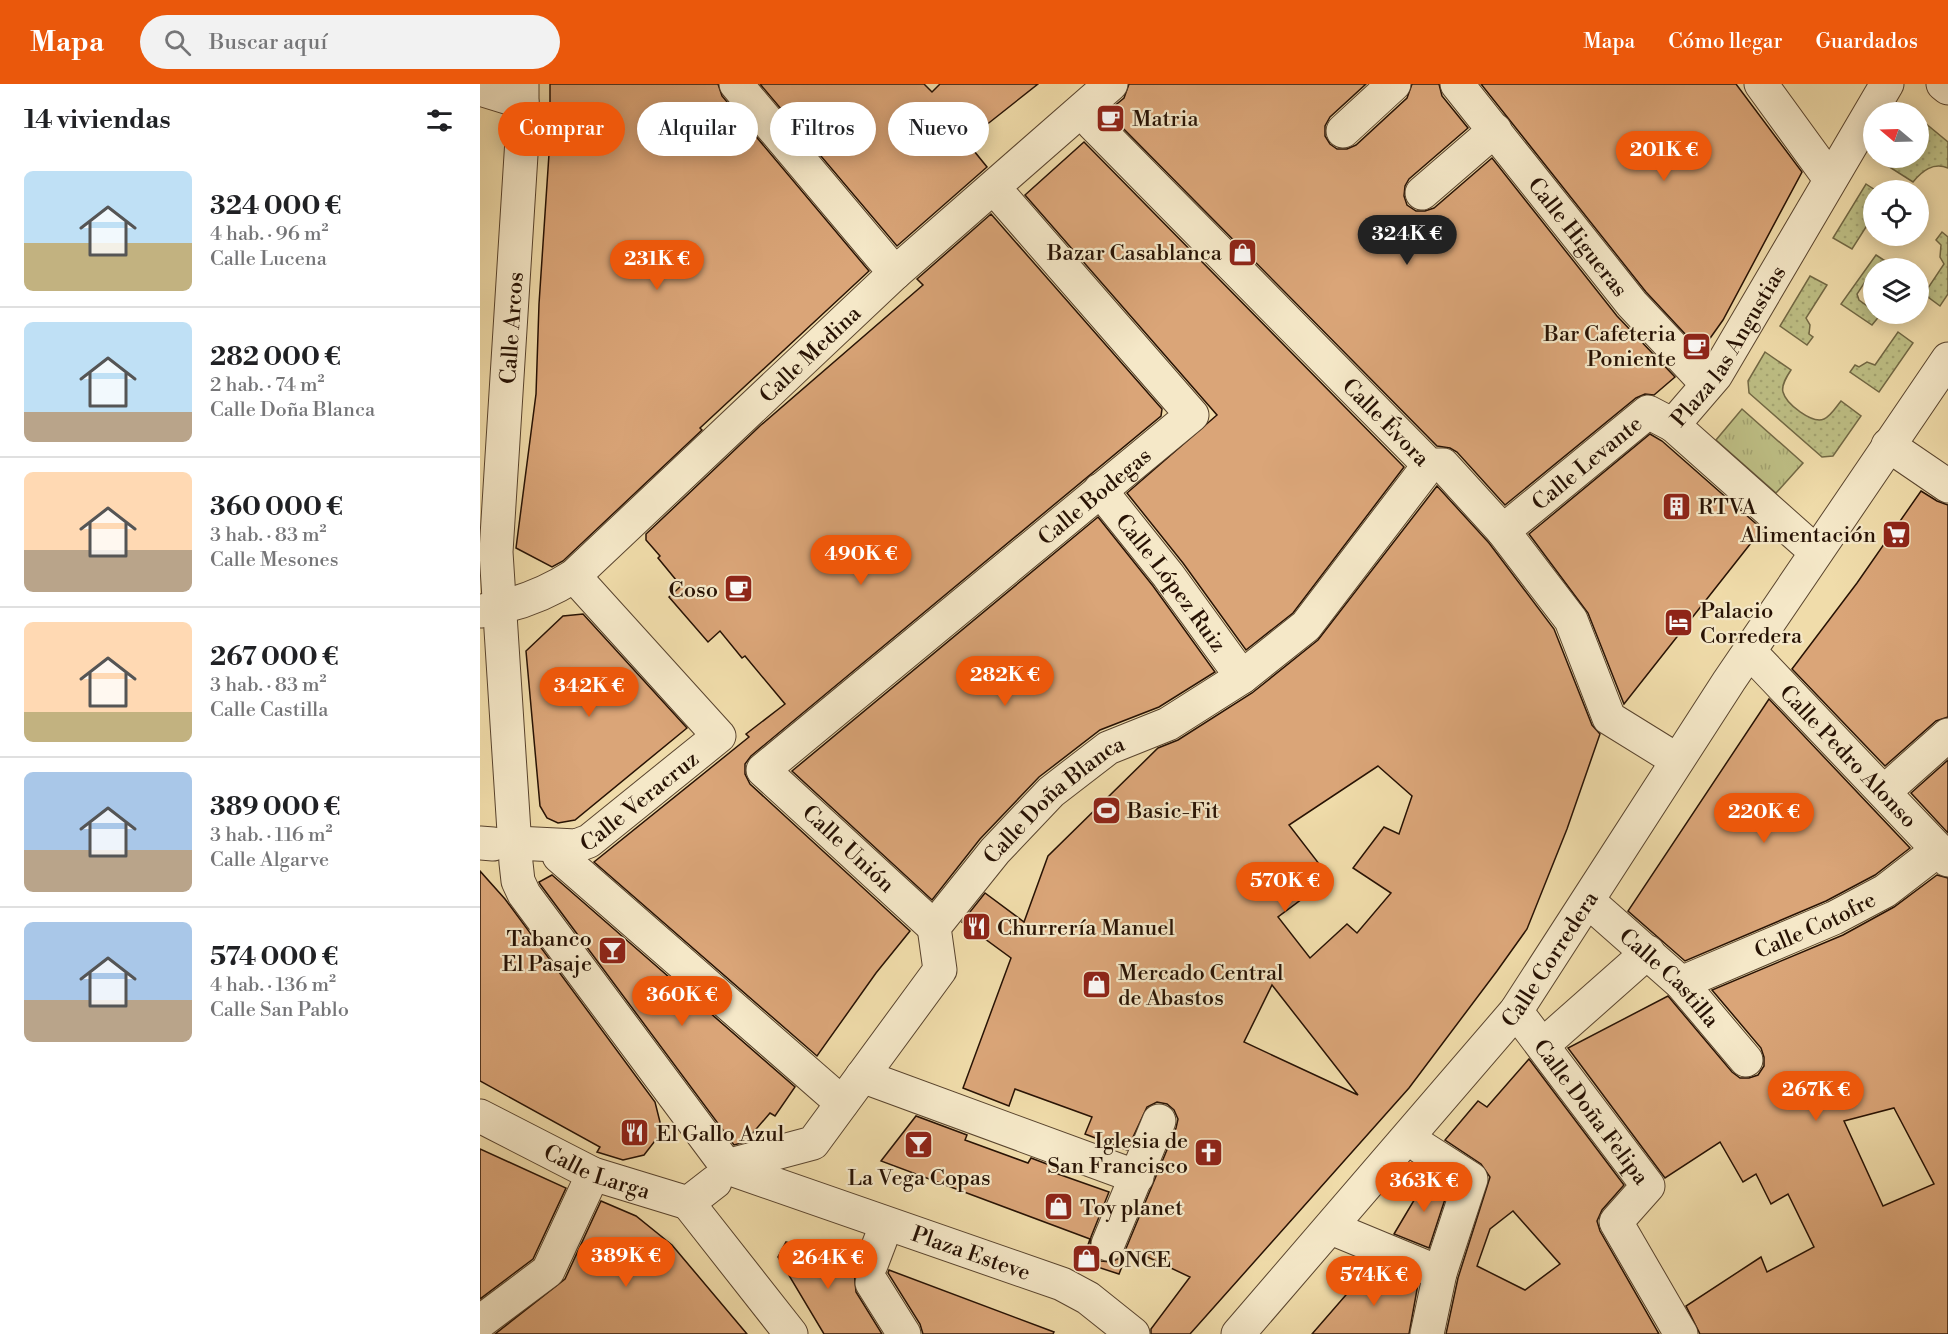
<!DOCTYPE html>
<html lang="es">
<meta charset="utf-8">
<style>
:root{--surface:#fff;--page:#f2f2f2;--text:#202124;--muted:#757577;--line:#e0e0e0;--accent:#ea580c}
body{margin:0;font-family:"Libre Bodoni",serif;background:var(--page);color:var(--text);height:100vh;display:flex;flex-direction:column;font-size:22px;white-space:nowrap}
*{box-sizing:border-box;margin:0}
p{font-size:20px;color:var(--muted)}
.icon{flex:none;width:33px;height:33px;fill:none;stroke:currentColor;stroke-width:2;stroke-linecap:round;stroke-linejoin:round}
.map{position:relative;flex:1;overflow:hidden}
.side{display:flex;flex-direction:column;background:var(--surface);width:480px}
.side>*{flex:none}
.hud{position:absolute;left:18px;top:18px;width:570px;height:54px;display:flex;gap:12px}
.needle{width:39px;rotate:289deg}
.buttons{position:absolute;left:1383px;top:18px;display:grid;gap:12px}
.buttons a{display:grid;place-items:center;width:66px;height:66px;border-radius:50%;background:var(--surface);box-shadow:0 3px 15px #0003;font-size:30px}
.price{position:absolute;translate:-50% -51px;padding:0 14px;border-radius:21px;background:var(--accent);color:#fff;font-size:20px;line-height:39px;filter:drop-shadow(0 2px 3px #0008)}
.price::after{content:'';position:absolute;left:50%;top:36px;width:18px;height:14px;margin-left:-9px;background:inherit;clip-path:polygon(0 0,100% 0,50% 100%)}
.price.current{background:#222;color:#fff}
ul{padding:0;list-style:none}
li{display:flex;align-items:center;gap:18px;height:150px;padding:0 24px}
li+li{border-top:2px solid var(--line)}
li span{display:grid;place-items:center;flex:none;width:168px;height:120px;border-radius:9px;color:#555}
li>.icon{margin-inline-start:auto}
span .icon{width:72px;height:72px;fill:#fffc;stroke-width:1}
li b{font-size:26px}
h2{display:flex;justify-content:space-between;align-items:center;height:72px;padding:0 24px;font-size:26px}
.tag{padding:0 21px;border-radius:27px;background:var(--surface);box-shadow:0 3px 15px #0003;font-size:21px;line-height:54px}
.tag.current{background:var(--accent);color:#fff}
header{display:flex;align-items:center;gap:36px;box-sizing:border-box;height:84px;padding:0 30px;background:var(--accent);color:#fff}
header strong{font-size:28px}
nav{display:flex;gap:33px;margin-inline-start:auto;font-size:21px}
.search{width:420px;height:54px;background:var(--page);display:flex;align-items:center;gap:15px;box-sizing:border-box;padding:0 21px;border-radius:33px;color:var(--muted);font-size:22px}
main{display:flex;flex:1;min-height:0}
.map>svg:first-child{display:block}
.grass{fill:url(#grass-tufts);stroke:#726844;stroke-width:1.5}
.garden{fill:url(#garden-dots);stroke:#726844;stroke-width:1.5}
.building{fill:#daa578;stroke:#271204;stroke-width:1.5;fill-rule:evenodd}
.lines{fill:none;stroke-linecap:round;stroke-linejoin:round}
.minor-casing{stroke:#59442e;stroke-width:35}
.minor{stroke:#f5e8c8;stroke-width:33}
.labels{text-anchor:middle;stroke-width:4.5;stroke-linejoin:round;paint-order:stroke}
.poi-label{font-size:22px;fill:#271204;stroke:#f5e8c8;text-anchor:start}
.street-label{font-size:22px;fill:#271204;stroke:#f5e8c8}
</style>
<header>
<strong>Mapa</strong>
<div class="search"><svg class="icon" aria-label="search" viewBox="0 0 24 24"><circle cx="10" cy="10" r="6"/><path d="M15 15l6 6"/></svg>Buscar aquí</div>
<nav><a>Mapa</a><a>Cómo llegar</a><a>Guardados</a></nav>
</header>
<main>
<section class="side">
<h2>14 viviendas<svg class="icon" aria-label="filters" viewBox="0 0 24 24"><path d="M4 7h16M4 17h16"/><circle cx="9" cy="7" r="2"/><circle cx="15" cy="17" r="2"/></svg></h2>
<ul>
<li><span style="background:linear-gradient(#bfe0f5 60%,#c2b280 0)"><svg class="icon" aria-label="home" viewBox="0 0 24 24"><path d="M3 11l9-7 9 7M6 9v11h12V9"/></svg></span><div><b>324 000 €</b><p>4 hab. · 96 m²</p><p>Calle Lucena</p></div></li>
<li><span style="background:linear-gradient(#bfe0f5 75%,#b9a48a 0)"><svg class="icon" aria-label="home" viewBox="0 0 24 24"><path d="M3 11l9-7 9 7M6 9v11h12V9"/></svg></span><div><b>282 000 €</b><p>2 hab. · 74 m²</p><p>Calle Doña Blanca</p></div></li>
<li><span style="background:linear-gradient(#ffd9b3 65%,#b9a48a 0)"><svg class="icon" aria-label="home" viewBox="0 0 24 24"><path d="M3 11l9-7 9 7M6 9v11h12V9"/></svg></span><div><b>360 000 €</b><p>3 hab. · 83 m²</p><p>Calle Mesones</p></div></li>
<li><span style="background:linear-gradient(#ffd9b3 75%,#c2b280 0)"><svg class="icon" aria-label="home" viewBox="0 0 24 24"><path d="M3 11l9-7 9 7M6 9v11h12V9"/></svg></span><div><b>267 000 €</b><p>3 hab. · 83 m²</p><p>Calle Castilla</p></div></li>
<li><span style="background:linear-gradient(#a9c7e8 65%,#b9a48a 0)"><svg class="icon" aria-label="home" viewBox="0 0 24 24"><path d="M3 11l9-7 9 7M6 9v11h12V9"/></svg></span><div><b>389 000 €</b><p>3 hab. · 116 m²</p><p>Calle Algarve</p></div></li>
<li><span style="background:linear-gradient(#a9c7e8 65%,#b9a48a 0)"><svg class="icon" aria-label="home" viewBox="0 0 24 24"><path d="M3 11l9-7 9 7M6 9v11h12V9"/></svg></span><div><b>574 000 €</b><p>4 hab. · 136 m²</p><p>Calle San Pablo</p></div></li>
</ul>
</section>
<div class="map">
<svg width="1468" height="1250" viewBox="0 0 1468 1250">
<defs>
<pattern id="grass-tufts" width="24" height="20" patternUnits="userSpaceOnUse" patternTransform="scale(1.5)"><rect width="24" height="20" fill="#bebf85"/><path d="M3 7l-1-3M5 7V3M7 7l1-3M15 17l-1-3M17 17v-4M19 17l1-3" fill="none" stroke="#a3a371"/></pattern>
<pattern id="garden-dots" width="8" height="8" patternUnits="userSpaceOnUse" patternTransform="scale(1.5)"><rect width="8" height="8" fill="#bebf85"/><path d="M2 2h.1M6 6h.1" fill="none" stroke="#a3a371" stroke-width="1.8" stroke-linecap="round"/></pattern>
</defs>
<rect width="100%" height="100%" fill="#f0dcaa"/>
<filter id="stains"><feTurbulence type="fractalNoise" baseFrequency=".00333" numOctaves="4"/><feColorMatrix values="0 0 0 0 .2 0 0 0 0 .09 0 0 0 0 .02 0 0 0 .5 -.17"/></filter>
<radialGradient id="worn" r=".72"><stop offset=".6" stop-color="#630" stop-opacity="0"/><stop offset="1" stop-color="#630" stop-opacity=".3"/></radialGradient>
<path class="grass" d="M1262 325 1323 379 1296 409 1236 356Z"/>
<g class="garden">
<path d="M1439 34 1468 58V84C1453 78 1442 87 1433 98L1400 77 1402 74H1438Z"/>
<path d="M1386 100 1395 106 1393 132 1372 165 1353 154Z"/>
<path d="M1462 148 1468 153V210L1460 222 1444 210 1464 180 1460 173 1461 161 1456 156Z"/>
<path d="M1396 171 1416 184H1394L1377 210 1379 216 1390 224 1393 223 1394 230H1401L1392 241 1361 220Z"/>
<path d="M1330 192 1347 201 1326 234 1330 241 1329 250 1333 253 1327 261 1300 242Z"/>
<path d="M1418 248 1433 259 1399 308 1370 288 1375 281 1379 283 1387 278 1395 281Z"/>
<path d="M1285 268 1311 286C1307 292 1301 301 1303 308 1306 320 1332 340 1344 335 1351 332 1356 323 1361 317L1381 332 1353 372 1342 373 1269 309 1268 297Z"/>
</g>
<g class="building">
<path d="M70 0H238L242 12 389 187 220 344 222 346 83 477 72 483 36 464 56 310 59 220 70 55Z"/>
<path d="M280 0H444L452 8 460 0H558L486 57 507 83 417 162Z"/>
<path d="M649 0H886L850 33 845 42V52L850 60 857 65H867L876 61 927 14 932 0H959L962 12 988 44 929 95 925 102 924 112 927 121 936 127H945L954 124 1012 74 1137 232 1195 293 1174 311 1165 310 1156 314 1025 421 977 368 970 364 957 362 627 28 644 14Z"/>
<path d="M1001 0H1256L1322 88 1243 236 1221 267 1166 208Z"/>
<path d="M604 58 924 383 813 529 766 566 703 479 647 409 737 331 545 111Z"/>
<path d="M511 130 682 325 681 332 271 672 265 680V690L270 700 430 847 396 889 337 972 114 778 269 653 266 650 305 620 265 572 262 574 240 547 228 558 189 513 201 502 178 474 180 472 166 456V450L281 341 443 201 437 195Z"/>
<path d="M1170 350 1182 357 1282 445 1144 620 1108 529 1049 450Z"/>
<path d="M957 402 1009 459 1074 545 1112 641 1120 650 1087 745 1047 845 1017 887 929 1004 710 1250H671V1245L710 1193 661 1170 658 1175 647 1170 639 1190 602 1178 610 1155 401 1077 436 1032 487 1051 485 1056 548 1079 551 1074 580 1085 578 1090 629 1108 611 1153 610 1163 614 1172 621 1177 631 1178 640 1174 645 1167 696 1044 698 1035 694 1026 687 1020 677 1018 667 1023 647 1066 605 1050 612 1033 535 1005 529 1022 483 1004 531 874 482 838 505 809 544 838 568 772 678 664 698 656 772 609 838 556ZM898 682 932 712 919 750 904 743 873 784 911 809 877 849 867 840 830 874 798 833 850 794 809 741ZM792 901 878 1011 764 958Z"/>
<path d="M1441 407 1457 417 1468 421V633L1456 637 1405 682 1312 585 1377 499Z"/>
<path d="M618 433 673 502 735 588 679 623 620 646 559 693 500 755 452 816 312 687Z"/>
<path d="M103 530 207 644 95 736 78 739 67 734 60 722 46 567 83 532Z"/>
<path d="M1289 615 1430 764 1395 791 1346 817 1205 877 1148 827Z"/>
<path d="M1468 676V749L1431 709Z"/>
<path d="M0 787 25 815 175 1018 180 1038 178 1053 164 1071 143 1076 117 1068 120 1063 0 997Z"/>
<path d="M72 791 315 1003 295 1032 290 1029 265 1058 254 1061 60 800 59 798Z"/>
<path d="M1457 791 1468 794V1250H1220L1206 1222 1281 1173 1287 1188 1334 1163 1308 1110 1291 1120 1276 1090 1263 1098 1240 1058 1185 1094 1088 964 1188 912 1252 988 1260 994H1269L1278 991 1284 982V973L1281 964 1232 906 1363 851 1414 823ZM1414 1024 1454 1100 1403 1122 1364 1037Z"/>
<path d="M1049 975 1144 1101 1122 1126 1117 1137 1120 1147 1179 1250H966L978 1194 1010 1093 1001 1080 965 1056 998 1017 1007 1023ZM1033 1127 1080 1180 1045 1206 997 1182 1010 1145Z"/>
<path d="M0 1065 86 1104 53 1175 0 1215Z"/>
<path d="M949 1091 969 1103 949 1164 914 1150Z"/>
<path d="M121 1117 156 1132 192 1161 267 1250H15L85 1195Z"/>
<path d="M306 1158 373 1176 376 1208 402 1250H344L298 1173Z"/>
<path d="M892 1181 938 1200 929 1250H832Z"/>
<path d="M409 1186 574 1248 573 1250H443L440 1240 408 1189Z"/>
</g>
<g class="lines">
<defs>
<g id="minor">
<path id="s1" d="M42 0V55L16 468 36 779 38 797 44 810 248 1084 582 1200 608 1214 653 1250"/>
<path d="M256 0 415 189"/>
<path id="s2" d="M977 0 1152 220 1227 300"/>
<path d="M1281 0 1350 95"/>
<path d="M1463 0 1468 4"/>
<path d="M0 5 42 18"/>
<path id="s3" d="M613 40 949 381H963L1023 447 1091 536 1129 634 1192 673"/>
<path d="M863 47 914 0"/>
<path d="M942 109 1015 46"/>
<path d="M1408 361 1468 402"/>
<path id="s4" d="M620 406 688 491 762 593"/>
<path id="s5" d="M1023 447 1168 328 1193 341"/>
<path id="s6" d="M1336 468 1193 341 1236 291 1407 0"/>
<path id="s7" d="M1 527C33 522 66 510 94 492L415 189 631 0"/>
<path id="s8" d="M1271 569 1468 776"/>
<path d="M1404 708 1468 651"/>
<path d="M0 759 13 760"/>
<path id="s9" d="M36 759 96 762 109 757 239 652 94 492"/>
<path d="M79 772 362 1019"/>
<path id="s10" d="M1108 817 1201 899 1266 976"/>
<path id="s11" d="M454 843 283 686 712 331 514 104"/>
<path id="s12" d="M1201 899 1354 834 1405 807 1458 766"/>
<path id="s13" d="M1036 927 1168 1102 1136 1138 1201 1250"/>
<path d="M1063 961 1168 868"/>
<path d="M382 992 657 1093"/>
<path id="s14" d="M0 1032 113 1090 208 1119 235 1098"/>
<path d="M941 1063 991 1095 960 1189"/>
<path id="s15" d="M258 1079 333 1059 460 886 454 843 515 767 571 708 628 664 688 640 762 593 826 542 949 381"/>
<path d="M208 1119 311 1250"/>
<path d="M861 1148 960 1189 947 1250"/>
<path d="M628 1160 679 1037"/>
<path d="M391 1181 402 1152"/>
<path d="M392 1199 424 1250"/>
<path d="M0 1238 68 1187 113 1090"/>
<path id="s16" d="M758 1250 1036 927 1249 597 1468 275"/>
</g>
</defs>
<use href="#minor" class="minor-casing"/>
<use href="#minor" class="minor"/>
</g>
<defs>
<symbol id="cafe-square" viewBox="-11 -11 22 22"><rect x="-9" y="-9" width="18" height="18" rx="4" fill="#8f2418" stroke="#f5e8c8"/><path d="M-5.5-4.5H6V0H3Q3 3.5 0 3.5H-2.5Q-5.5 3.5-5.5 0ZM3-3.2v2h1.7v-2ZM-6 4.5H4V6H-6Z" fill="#fff"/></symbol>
<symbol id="shop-square" viewBox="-11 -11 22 22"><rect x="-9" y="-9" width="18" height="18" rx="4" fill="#8f2418" stroke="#f5e8c8"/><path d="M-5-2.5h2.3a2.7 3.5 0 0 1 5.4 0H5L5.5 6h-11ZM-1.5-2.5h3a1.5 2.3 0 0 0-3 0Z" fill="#fff"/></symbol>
<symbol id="building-square" viewBox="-11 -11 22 22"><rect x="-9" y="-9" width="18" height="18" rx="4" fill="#8f2418" stroke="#f5e8c8"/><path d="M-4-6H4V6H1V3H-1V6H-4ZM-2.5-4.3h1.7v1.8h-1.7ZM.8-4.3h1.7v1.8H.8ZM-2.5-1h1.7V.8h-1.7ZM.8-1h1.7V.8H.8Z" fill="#fff"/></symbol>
<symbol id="supermarket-square" viewBox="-11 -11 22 22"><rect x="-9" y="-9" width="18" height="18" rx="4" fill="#8f2418" stroke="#f5e8c8"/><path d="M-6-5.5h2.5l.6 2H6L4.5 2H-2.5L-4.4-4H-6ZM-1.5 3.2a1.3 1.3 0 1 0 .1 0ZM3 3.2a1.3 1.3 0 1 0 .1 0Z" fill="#fff"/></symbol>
<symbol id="hotel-square" viewBox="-11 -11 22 22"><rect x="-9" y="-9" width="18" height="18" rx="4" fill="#8f2418" stroke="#f5e8c8"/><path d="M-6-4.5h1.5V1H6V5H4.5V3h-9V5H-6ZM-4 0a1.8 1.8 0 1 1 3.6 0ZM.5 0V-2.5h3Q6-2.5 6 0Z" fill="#fff"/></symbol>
<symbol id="stadium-square" viewBox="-11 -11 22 22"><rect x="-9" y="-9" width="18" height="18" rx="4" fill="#8f2418" stroke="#f5e8c8"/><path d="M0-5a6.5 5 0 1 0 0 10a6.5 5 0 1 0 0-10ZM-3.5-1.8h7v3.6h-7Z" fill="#fff"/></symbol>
<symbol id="restaurant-square" viewBox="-11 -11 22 22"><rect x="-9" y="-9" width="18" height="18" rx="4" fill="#8f2418" stroke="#f5e8c8"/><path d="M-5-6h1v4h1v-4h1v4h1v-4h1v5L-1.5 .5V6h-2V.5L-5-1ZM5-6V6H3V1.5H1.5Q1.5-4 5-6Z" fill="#fff"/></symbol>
<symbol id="bar-square" viewBox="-11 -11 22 22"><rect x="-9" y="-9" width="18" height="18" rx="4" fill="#8f2418" stroke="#f5e8c8"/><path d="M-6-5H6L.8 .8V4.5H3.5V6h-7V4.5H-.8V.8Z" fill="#fff"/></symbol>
<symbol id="church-square" viewBox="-11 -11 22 22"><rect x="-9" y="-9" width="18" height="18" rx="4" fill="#8f2418" stroke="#f5e8c8"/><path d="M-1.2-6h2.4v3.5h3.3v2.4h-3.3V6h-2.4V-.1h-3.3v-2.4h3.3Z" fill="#fff"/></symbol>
</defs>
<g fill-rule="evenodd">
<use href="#cafe-square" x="614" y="18" width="33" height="33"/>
<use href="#shop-square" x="746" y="152" width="33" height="33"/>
<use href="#cafe-square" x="1200" y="246" width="33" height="33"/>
<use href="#building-square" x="1180" y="406" width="33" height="33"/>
<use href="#supermarket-square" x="1400" y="434" width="33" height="33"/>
<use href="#cafe-square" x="242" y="488" width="33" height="33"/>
<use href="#hotel-square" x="1182" y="522" width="33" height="33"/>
<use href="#stadium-square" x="610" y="710" width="33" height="33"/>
<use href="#restaurant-square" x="480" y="826" width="33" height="33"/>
<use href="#bar-square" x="116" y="850" width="33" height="33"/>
<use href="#shop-square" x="600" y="884" width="33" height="33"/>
<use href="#restaurant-square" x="138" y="1032" width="33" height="33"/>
<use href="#bar-square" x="422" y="1044" width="33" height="33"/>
<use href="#church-square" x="712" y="1052" width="33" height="33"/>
<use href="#shop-square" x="562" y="1106" width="33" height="33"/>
<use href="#shop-square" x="590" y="1158" width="33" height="33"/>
</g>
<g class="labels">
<g class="poi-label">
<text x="652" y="42">Matria</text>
<text x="742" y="176" text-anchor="end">Bazar Casablanca</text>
<text x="1196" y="257" text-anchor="end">Bar Cafeteria<tspan x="1196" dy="25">Poniente</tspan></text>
<text x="1218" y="430">RTVA</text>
<text x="1396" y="458" text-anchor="end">Alimentación</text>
<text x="238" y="513" text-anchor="end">Coso</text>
<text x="1220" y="534">Palacio<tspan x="1220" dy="25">Corredera</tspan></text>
<text x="647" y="734">Basic-Fit</text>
<text x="517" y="851">Churrería Manuel</text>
<text x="112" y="862" text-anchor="end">Tabanco<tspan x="112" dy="25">El Pasaje</tspan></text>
<text x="638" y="896">Mercado Central<tspan x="638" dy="25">de Abastos</tspan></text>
<text x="176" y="1057">El Gallo Azul</text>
<text x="708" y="1064" text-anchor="end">Iglesia de<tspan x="708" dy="25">San Francisco</tspan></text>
<text x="439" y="1101" text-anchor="middle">La Vega Copas</text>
<text x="600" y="1131">Toy planet</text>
<text x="628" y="1183">ONCE</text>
</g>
<g class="street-label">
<text dy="8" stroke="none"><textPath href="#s2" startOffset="195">Calle Higueras</textPath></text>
<text transform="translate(31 244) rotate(-86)" y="8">Calle Arcos</text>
<text dy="8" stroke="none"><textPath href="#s6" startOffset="288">Plaza las Angustias</textPath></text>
<text dy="8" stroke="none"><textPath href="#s7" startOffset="424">Calle Medina</textPath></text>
<text dy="8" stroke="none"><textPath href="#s3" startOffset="418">Calle Évora</textPath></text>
<text dy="8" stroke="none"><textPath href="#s5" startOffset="108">Calle Levante</textPath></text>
<text dy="8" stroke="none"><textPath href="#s11" startOffset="662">Calle Bodegas</textPath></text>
<text dy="8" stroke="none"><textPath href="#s4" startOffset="117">Calle López Ruiz</textPath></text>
<text dy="8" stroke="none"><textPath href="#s8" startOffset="142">Calle Pedro Alonso</textPath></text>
<text dy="8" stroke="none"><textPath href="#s9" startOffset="138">Calle Veracruz</textPath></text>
<text dy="8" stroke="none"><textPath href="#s15" startOffset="512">Calle Doña Blanca</textPath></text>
<text transform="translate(369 764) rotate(43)" y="8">Calle Unión</text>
<text dy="8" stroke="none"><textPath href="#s12" startOffset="146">Calle Cotofre</textPath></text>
<text dy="8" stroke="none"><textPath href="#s16" startOffset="488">Calle Corredera</textPath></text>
<text dy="8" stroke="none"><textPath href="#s10" startOffset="112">Calle Castilla</textPath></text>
<text dy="8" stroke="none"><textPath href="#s13" startOffset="126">Calle Doña Felipa</textPath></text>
<text dy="8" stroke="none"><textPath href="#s14" startOffset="130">Calle Larga</textPath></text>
<text dy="8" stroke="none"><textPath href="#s1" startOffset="1412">Plaza Esteve</textPath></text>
</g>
</g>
<rect width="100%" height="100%" filter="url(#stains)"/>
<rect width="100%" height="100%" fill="url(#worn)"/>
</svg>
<div class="buttons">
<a><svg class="needle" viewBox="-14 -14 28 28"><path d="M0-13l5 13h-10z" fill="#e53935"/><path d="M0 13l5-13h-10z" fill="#757577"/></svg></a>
<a><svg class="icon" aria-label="locate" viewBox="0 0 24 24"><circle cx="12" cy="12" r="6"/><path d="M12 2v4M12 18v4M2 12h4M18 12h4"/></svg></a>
<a><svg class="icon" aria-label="layers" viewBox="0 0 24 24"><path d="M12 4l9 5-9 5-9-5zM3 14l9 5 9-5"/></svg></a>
</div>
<b class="price" style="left:1184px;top:98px">201K €</b>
<b class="price current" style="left:927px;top:182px">324K €</b>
<b class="price" style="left:177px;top:207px">231K €</b>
<b class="price" style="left:381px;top:502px">490K €</b>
<b class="price" style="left:525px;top:623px">282K €</b>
<b class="price" style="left:109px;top:634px">342K €</b>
<b class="price" style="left:1284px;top:760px">220K €</b>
<b class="price" style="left:805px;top:829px">570K €</b>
<b class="price" style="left:202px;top:943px">360K €</b>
<b class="price" style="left:1336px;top:1038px">267K €</b>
<b class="price" style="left:944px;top:1129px">363K €</b>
<b class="price" style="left:146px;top:1204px">389K €</b>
<b class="price" style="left:348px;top:1206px">264K €</b>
<b class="price" style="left:894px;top:1223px">574K €</b>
<div class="hud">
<a class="tag current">Comprar</a>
<a class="tag">Alquilar</a>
<a class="tag">Filtros</a>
<a class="tag">Nuevo</a>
</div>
</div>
</main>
